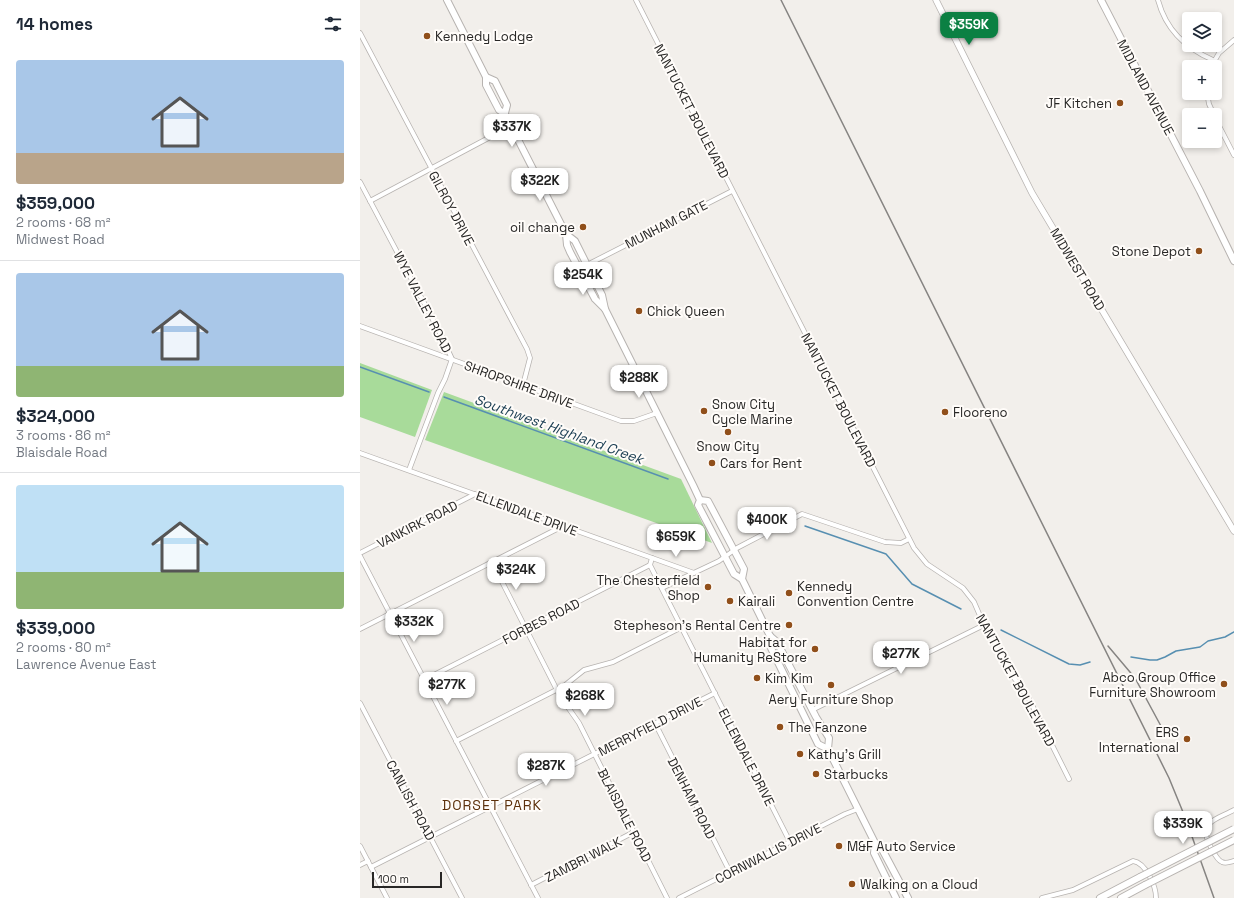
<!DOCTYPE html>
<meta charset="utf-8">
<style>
:root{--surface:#fff;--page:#f2f2f3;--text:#1f2937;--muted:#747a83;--line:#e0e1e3;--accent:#0b8043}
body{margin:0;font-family:"Space Grotesk",sans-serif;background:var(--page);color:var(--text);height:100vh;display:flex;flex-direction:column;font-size:15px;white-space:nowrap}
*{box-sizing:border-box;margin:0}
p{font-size:13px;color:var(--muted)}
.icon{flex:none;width:22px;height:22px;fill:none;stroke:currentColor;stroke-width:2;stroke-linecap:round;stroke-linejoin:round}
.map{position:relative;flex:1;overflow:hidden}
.panel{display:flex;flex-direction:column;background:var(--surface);width:360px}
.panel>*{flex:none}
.fabs{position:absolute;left:822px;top:12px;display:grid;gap:8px}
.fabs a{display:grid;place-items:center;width:40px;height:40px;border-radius:4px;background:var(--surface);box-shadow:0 2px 6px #0003;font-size:20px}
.scale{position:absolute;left:12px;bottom:10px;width:70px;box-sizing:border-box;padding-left:4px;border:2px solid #282726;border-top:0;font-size:11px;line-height:14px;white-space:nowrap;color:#282726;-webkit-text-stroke:3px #fffcf9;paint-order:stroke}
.price{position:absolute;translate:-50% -34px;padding:0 9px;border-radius:8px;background:#fff;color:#222;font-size:13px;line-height:26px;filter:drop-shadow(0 1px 2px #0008)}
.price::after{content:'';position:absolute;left:50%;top:24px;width:12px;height:9px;margin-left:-6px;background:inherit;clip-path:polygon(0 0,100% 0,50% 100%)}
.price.current{background:var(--accent);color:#fff}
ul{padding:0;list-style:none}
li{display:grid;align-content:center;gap:8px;height:212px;padding:0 16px}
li+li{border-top:1px solid var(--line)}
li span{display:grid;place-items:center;height:124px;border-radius:4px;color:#555}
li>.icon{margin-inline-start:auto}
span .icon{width:72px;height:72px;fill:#fffc;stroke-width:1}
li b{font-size:17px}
h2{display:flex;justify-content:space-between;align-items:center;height:48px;padding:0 16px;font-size:17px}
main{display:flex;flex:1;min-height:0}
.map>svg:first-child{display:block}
.green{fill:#a8db9a}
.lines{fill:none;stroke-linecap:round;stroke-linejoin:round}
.stream{stroke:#578fb1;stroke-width:1.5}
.minor-casing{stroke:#b7b3b0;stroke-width:5.5}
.tertiary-casing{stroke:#b7b3b0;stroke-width:7}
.secondary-casing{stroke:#b7b3b0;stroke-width:8}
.minor{stroke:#fff;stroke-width:4}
.tertiary{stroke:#fff;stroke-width:5.5}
.secondary{stroke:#fff;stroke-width:6}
.rail{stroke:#868482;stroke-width:1.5}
.secondary-bridge-casing{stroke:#b7b3b0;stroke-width:8;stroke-linecap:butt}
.secondary-bridge{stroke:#fff;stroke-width:6}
.poi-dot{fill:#904f1a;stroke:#fffcf9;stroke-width:1.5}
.labels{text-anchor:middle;stroke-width:4;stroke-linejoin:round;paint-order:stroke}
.poi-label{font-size:13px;fill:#282726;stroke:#fffcf9;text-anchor:start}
.street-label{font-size:13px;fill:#282726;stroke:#fffcf9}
.water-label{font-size:14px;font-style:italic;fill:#193c51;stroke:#fffcf9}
.neighbourhood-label{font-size:14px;letter-spacing:1px;fill:#5c300b;stroke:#fffcf9}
</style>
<main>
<section class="panel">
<h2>14 homes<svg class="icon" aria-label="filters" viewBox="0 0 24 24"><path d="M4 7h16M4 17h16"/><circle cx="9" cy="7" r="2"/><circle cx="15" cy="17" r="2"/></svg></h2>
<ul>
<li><span style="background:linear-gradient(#a9c7e8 75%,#b9a48a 0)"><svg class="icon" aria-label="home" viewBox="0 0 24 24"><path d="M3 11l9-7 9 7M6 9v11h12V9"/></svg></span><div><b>$359,000</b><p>2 rooms · 68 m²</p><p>Midwest Road</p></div></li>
<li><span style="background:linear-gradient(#a9c7e8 75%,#8fb573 0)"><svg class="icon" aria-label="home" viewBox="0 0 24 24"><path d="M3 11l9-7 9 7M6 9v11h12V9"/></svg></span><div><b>$324,000</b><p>3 rooms · 86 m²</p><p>Blaisdale Road</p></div></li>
<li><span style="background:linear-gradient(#bfe0f5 70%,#8fb573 0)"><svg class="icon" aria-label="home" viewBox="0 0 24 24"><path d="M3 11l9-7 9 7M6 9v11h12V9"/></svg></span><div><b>$339,000</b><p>2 rooms · 80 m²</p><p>Lawrence Avenue East</p></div></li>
</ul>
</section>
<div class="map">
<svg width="874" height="898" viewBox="0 0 874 898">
<rect width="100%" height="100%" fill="#f2efeb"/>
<g class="green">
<path d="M0 363 72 390 55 437 0 417Z"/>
<path d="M84 392 321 479 352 543 65 440Z"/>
</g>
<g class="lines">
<g class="stream">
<path d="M0 367 69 392"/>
<path d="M84 397 308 479"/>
<path d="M445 526 526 554 552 584 601 609"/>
<path d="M641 630 709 664 720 665 730 662"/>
<path d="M771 657 790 660H797L805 657 816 651 840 647 848 641 865 637 874 632"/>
</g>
<defs>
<g id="minor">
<path d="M276 0 554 548 567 564 603 588 614 602 624 625 650 672 669 699 709 779"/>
<path d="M798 0C806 30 825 48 853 60"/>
<path d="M0 33 167 349 170 358 163 385"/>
<path d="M851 67 859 53 874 40"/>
<path d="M847 93 849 104 854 115"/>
<path d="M855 118 874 155"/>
<path d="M0 182 80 333 92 359 85 379 78 393 49 470"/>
<path d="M10 201 151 126"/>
<path d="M219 269 372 191"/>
<path d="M0 326 261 421H274L297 413"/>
<path d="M0 453 334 573"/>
<path d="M0 553 115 494"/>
<path d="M0 556 178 898"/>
<path d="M132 562 200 696 219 723 307 898"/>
<path d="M290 565 430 842"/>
<path d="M302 588 359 561 377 548 442 514 525 542 541 543 549 539"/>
<path d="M0 629 203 526"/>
<path d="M64 680 290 565 292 558"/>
<path d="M0 703 102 898"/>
<path d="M452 710 624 625"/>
<path d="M295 723 370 872"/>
<path d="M96 741 204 686 224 670 253 662 322 627"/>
<path d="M874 810C867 814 854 818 849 824 848 826 846 830 846 833 846 839 856 860 862 862 866 864 870 862 874 861"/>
<path d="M0 846 27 898"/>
<path d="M0 865 8 861"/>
<path d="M11 867 355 693"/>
<path d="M171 885 274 832"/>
<path d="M319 898 485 814 498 809"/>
<path d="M682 898 713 890 773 861C786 863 796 886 796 898"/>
</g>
<path id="tertiary" d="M576 0 672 193 874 531"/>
<g id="secondary">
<path d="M87 0 126 77V85L139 110 145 114 206 234 207 245 210 252 235 299 245 309"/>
<path d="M741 0 840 191 874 261"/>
<path d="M126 77 135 81 147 105 145 113"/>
<path d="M206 234 215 241 242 295 245 309 333 485 340 500 338 505 374 574 382 579 410 636 417 642 456 717 469 738 468 749 515 843 523 851 548 898"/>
<path d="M340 500 348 501 384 569 382 579"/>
<path d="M410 636V646L458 744 468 749"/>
<path d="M515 843 514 853 536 898"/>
<path d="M740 898 780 877"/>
<path d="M761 898 785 885"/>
</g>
</defs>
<use href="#minor" class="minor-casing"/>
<use href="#tertiary" class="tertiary-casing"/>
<use href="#secondary" class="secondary-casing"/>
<use href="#minor" class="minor"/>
<use href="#tertiary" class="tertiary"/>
<use href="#secondary" class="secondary"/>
<g class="rail">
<path d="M421 0 809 778 825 817 854 898"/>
<path d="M748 646 775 678 802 728"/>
</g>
<defs>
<g id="secondary-bridge">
<path d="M780 877 874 829"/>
<path d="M785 885 874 840"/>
</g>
</defs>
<use href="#secondary-bridge" class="secondary-bridge-casing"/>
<use href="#secondary-bridge" class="secondary-bridge"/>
</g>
<g class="poi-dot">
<circle cx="67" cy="36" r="4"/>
<circle cx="760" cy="103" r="4"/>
<circle cx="223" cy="227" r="4"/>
<circle cx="839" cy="251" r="4"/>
<circle cx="279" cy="311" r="4"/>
<circle cx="344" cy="411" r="4"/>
<circle cx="585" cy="412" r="4"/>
<circle cx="368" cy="432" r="4"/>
<circle cx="352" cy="463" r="4"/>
<circle cx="348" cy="587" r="4"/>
<circle cx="429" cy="593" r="4"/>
<circle cx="370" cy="601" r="4"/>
<circle cx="429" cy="625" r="4"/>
<circle cx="455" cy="649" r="4"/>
<circle cx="397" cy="678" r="4"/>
<circle cx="864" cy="684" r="4"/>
<circle cx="471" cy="685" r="4"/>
<circle cx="420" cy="727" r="4"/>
<circle cx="827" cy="739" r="4"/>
<circle cx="440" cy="754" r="4"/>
<circle cx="456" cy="774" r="4"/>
<circle cx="479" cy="846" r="4"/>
<circle cx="492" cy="884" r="4"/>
</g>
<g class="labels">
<g class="poi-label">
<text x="75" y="41">Kennedy Lodge</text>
<text x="752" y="108" text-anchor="end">JF Kitchen</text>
<text x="215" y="232" text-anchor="end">oil change</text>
<text x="831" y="256" text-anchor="end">Stone Depot</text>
<text x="287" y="316">Chick Queen</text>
<text x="352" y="409">Snow City<tspan x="352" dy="15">Cycle Marine</tspan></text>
<text x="593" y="417">Flooreno</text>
<text x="368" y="451" text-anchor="middle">Snow City</text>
<text x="360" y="468">Cars for Rent</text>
<text x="340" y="585" text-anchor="end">The Chesterfield<tspan x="340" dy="15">Shop</tspan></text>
<text x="437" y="591">Kennedy<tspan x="437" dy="15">Convention Centre</tspan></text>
<text x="378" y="606">Kairali</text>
<text x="421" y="630" text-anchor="end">Stepheson's Rental Centre</text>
<text x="447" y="647" text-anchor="end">Habitat for<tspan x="447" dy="15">Humanity ReStore</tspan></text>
<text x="856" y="682" text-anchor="end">Abco Group Office<tspan x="856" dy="15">Furniture Showroom</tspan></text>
<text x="405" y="683">Kim Kim</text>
<text x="471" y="704" text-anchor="middle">Aery Furniture Shop</text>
<text x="428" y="732">The Fanzone</text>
<text x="819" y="737" text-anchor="end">ERS<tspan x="819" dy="15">International</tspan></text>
<text x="448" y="759">Kathy's Grill</text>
<text x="464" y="779">Starbucks</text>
<text x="487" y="851">M&amp;F Auto Service</text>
<text x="500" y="889">Walking on a Cloud</text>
</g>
<g class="street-label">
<text transform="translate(786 87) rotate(62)" y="5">MIDLAND AVENUE</text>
<text transform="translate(332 111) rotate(63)" y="5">NANTUCKET BOULEVARD</text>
<text transform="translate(92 208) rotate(62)" y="5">GILROY DRIVE</text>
<text transform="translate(306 224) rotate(-27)" y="5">MUNHAM GATE</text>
<text transform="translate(718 269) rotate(59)" y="5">MIDWEST ROAD</text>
<text transform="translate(63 302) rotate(63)" y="5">WYE VALLEY ROAD</text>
<text transform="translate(159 384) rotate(20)" y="5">SHROPSHIRE DRIVE</text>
<text transform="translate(479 400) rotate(63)" y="5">NANTUCKET BOULEVARD</text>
<text transform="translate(167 513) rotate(20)" y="5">ELLENDALE DRIVE</text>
<text transform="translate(57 524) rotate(-27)" y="5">VANKIRK ROAD</text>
<text transform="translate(181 621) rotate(-27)" y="5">FORBES ROAD</text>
<text transform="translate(656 680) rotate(61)" y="5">NANTUCKET BOULEVARD</text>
<text transform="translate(290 726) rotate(-27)" y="5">MERRYFIELD DRIVE</text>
<text transform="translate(387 757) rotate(63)" y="5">ELLENDALE DRIVE</text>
<text transform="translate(332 798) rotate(63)" y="5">DENHAM ROAD</text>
<text transform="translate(51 800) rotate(62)" y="5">CANLISH ROAD</text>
<text transform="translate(265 815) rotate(63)" y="5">BLAISDALE ROAD</text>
<text transform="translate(408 853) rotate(-27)" y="5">CORNWALLIS DRIVE</text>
<text transform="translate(223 859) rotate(-27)" y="5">ZAMBRI WALK</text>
</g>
<g class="water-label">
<text transform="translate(199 429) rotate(20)" y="5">Southwest Highland Creek</text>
</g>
<g class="neighbourhood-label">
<text x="132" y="810">DORSET PARK</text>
</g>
</g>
</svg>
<div class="fabs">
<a><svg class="icon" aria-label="layers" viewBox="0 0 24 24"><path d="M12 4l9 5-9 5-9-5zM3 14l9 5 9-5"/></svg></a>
<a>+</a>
<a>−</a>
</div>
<div class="scale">100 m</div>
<b class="price current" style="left:609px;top:46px">$359K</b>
<b class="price" style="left:152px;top:148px">$337K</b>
<b class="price" style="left:180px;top:202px">$322K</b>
<b class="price" style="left:223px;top:296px">$254K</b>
<b class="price" style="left:279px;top:399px">$288K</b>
<b class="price" style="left:407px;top:541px">$400K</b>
<b class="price" style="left:316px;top:558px">$659K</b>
<b class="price" style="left:156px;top:591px">$324K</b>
<b class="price" style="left:54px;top:643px">$332K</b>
<b class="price" style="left:541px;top:675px">$277K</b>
<b class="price" style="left:87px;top:706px">$277K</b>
<b class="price" style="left:225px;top:717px">$268K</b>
<b class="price" style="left:186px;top:787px">$287K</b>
<b class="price" style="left:823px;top:845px">$339K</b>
</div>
</main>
